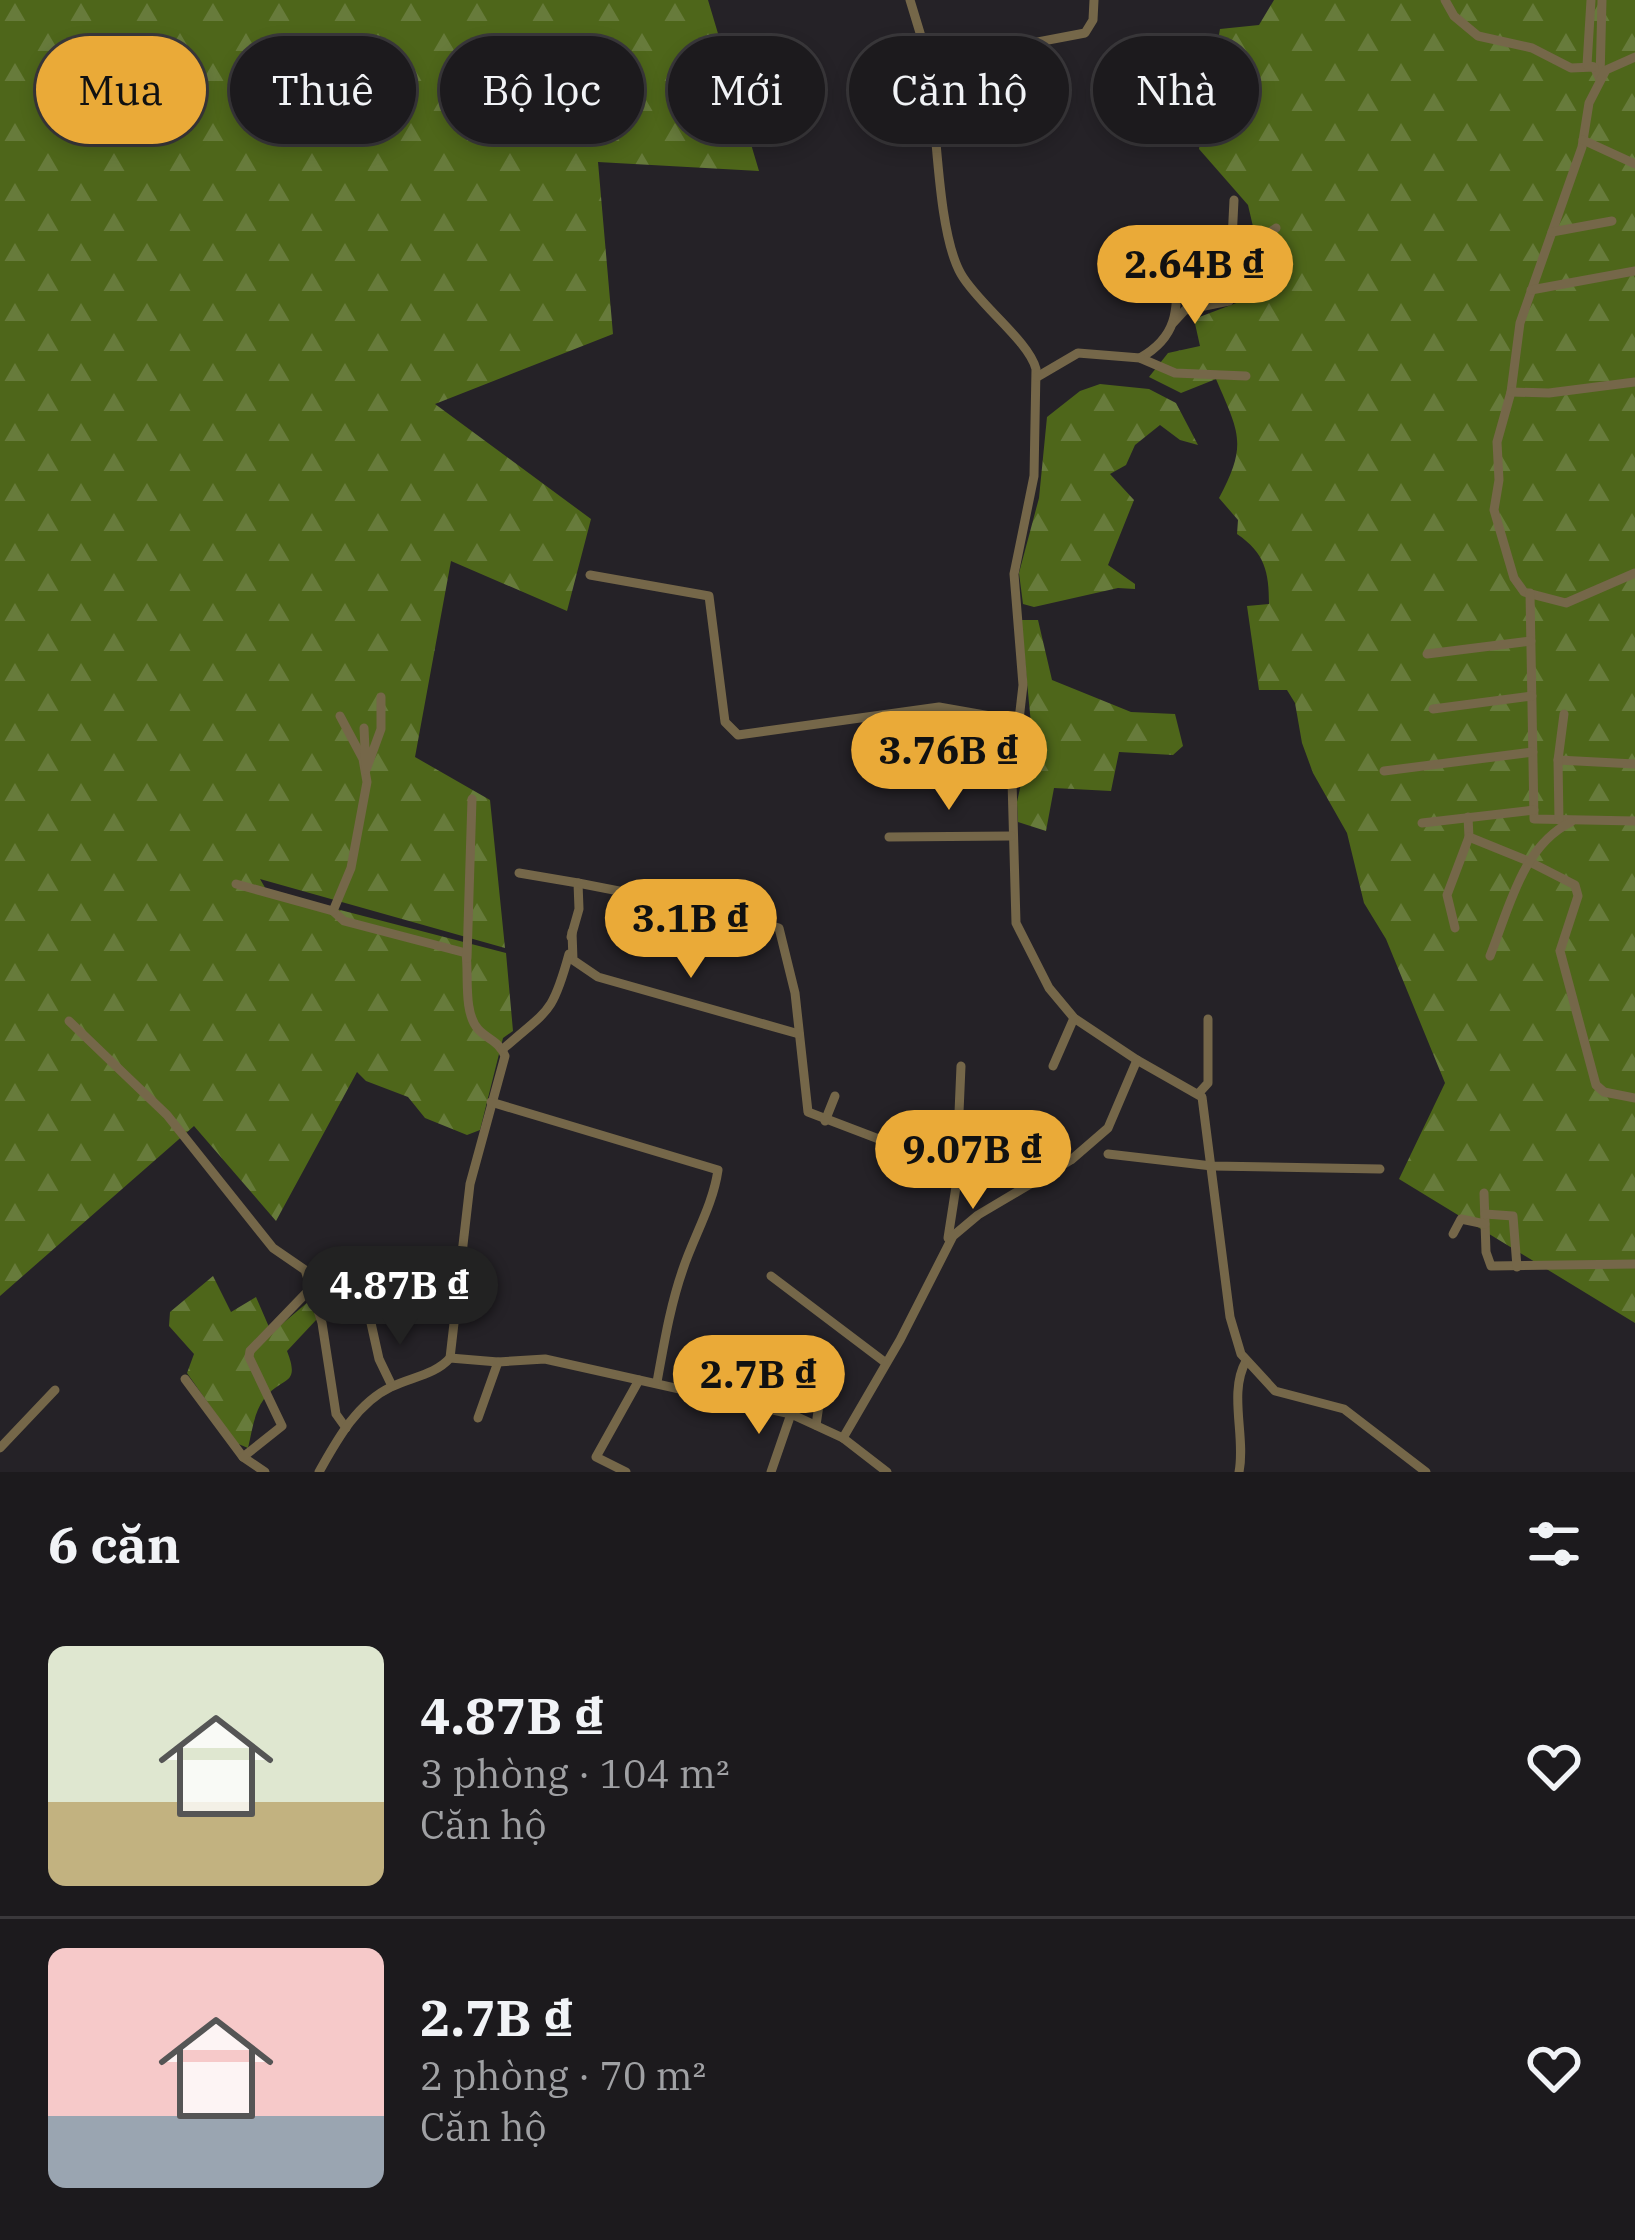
<!DOCTYPE html>
<html lang="vi">
<meta charset="utf-8">
<style>
:root{--surface:#1c1a1d;--page:#29272a;--text:#f1f3f6;--muted:#a0a1a4;--line:#3a383b;--accent:#eaaa38}
body{margin:0;font-family:"IBM Plex Serif",serif;background:var(--page);color:var(--text);height:100vh;display:flex;flex-direction:column;font-size:45px;white-space:nowrap}
*{box-sizing:border-box;margin:0}
p{font-size:39px;color:var(--muted)}
.icon{flex:none;width:66px;height:66px;fill:none;stroke:currentColor;stroke-width:2;stroke-linecap:round;stroke-linejoin:round}
.map{position:relative;height:1472px;overflow:hidden}
.panel{display:flex;flex-direction:column;background:var(--surface);flex:1}
.panel>*{flex:none}
.guide{position:absolute;left:36px;top:36px;width:1563px;height:108px;display:flex;gap:24px}
.price{position:absolute;translate:-50% -102px;padding:0 27px;border-radius:42px;background:var(--accent);color:#111;font-size:39px;line-height:78px;filter:drop-shadow(0 3px 6px #0008)}
.price::after{content:'';position:absolute;left:50%;top:72px;width:36px;height:27px;margin-left:-18px;background:inherit;clip-path:polygon(0 0,100% 0,50% 100%)}
.price.current{background:#222;color:#fff}
ul{padding:0;list-style:none}
li{display:flex;align-items:center;gap:36px;height:300px;padding:0 48px}
li+li{border-top:3px solid var(--line)}
li span{display:grid;place-items:center;flex:none;width:336px;height:240px;border-radius:18px;color:#555}
li>.icon{margin-inline-start:auto}
span .icon{width:144px;height:144px;fill:#fffc;stroke-width:1}
li b{font-size:51px}
h2{display:flex;justify-content:space-between;align-items:center;height:144px;padding:0 48px;font-size:51px}
.chip{padding:0 42px;border-radius:54px;background:var(--surface);box-shadow:0 6px 18px #0003,0 0 0 3px var(--line);font-size:42px;line-height:108px}
.chip.current{background:var(--accent);color:#111}
.map>svg:first-child{display:block}
.forest{fill:url(#forest-firs)}
.lines{fill:none;stroke-linecap:round;stroke-linejoin:round}
.minor{stroke:#756749;stroke-width:9}
</style>
<div class="map">
<svg width="1635" height="1472" viewBox="0 0 1635 1472">
<defs>
<pattern id="forest-firs" width="22" height="20" patternUnits="userSpaceOnUse" patternTransform="scale(3)"><rect width="22" height="20" fill="#4e661a"/><path d="M5 1l3.5 6h-7zM16 11l3.5 6h-7z" fill="#677b3b"/></pattern>
</defs>
<rect width="100%" height="100%" fill="#252227"/>
<g class="forest">
<path d="M0 0H708L759 171 598 162 613 334 435 404 591 519 567 611 451 561 415 757 490 800 505 948 260 879 267 891 506 953 513 1031 503 1038 480 1130 467 1135 425 1118 408 1097 366 1081 357 1072 276 1221 194 1126 0 1296Z"/>
<path d="M1274 0H1635V1323L1399 1179 1445 1083 1386 939 1364 903 1347 833 1313 773 1302 743 1295 703 1287 690H1259L1247 606 1269 604C1269 572 1265 553 1237 534L1238 520 1219 498C1248 444 1239 433 1216 379L1181 393 1149 377 1168 353 1200 346 1194 319 1268 291 1248 205 1199 149 1220 29 1259 25Z"/>
<path d="M1100 384 1149 389 1176 403 1198 445 1180 440 1160 425 1135 445 1126 465 1110 474 1134 500 1108 565 1135 584V589L1118 588 1034 607 1023 604 1019 573 1039 498 1047 417 1080 391Z"/>
<path d="M1021 620H1038L1052 680 1131 712 1175 714 1183 746 1173 755 1119 752 1111 791 1054 788 1046 831 1018 822 1017 802 1032 734Z"/>
<path d="M213 1276 231 1312 256 1297 269 1327 276 1329 308 1302 314 1304 317 1319 287 1351C301 1387 282 1375 264 1399 254 1412 252 1432 248 1448L236 1443 187 1373 194 1354 169 1326 170 1312Z"/>
</g>
<g class="lines">
<g class="minor">
<path d="M910 0 931 69"/>
<path d="M1094 0 1093 20 1085 33 943 60 931 69 930 80C937 130 938 234 961 274 978 304 1029 341 1036 369L1034 476 1014 574 1023 685 1012 781 1016 923 1049 988 1074 1018 1137 1060 1202 1097 1230 1317 1241 1354 1275 1391 1344 1409 1426 1472"/>
<path d="M1445 0 1454 16 1478 36 1532 48 1571 68 1594 67 1600 79 1602 0"/>
<path d="M1591 0 1587 65 1594 67"/>
<path d="M1635 57 1606 70 1589 103 1582 147 1520 323 1511 392 1497 442 1499 480 1494 510 1514 578 1524 592 1566 603 1635 573"/>
<path d="M1583 140 1635 164"/>
<path d="M1552 232 1612 221"/>
<path d="M1233 260 1276 228"/>
<path d="M1531 290 1635 271"/>
<path d="M1173 323 1185 310 1229 301 1234 200"/>
<path d="M1140 358C1184 333 1176 302 1176 257"/>
<path d="M1037 377 1078 353 1140 358 1175 373 1246 376"/>
<path d="M1511 392 1549 393 1635 382"/>
<path d="M590 575 709 596 725 722 738 735 939 707 1019 721"/>
<path d="M1530 593 1534 819 1635 821"/>
<path d="M1427 654 1531 641"/>
<path d="M1433 709 1532 696"/>
<path d="M340 716 363 759 367 782 351 868 333 911 344 921 466 953C469 975 463 1012 478 1029 488 1040 499 1041 505 1056L470 1184 450 1358"/>
<path d="M364 728 366 770 381 729V697"/>
<path d="M1558 760 1635 764"/>
<path d="M1384 771 1533 752"/>
<path d="M1468 817 1469 837 1528 861 1575 885 1578 896 1560 951 1596 1085 1604 1092 1635 1098"/>
<path d="M1559 820 1558 760 1564 714"/>
<path d="M1422 823 1534 810"/>
<path d="M889 837 1011 836"/>
<path d="M519 873 578 883 579 909 571 937"/>
<path d="M578 883 716 910 779 928 795 993 808 1112 905 1149 975 1161 1025 1185"/>
<path d="M236 884 333 911"/>
<path d="M1455 928 1447 895 1469 837"/>
<path d="M572 932 573 960 598 977 799 1034"/>
<path d="M1490 956C1509 909 1522 846 1571 822"/>
<path d="M467 958 472 799"/>
<path d="M69 1021 167 1115 273 1248 305 1270 322 1323 336 1414 346 1428"/>
<path d="M503 1049C548 1009 552 1016 569 954"/>
<path d="M1053 1066 1074 1018"/>
<path d="M1198 1094 1208 1083V1019"/>
<path d="M491 1102 718 1170C713 1205 694 1236 683 1269 670 1306 664 1344 657 1382"/>
<path d="M825 1121 835 1096"/>
<path d="M920 1154 921 1123"/>
<path d="M1108 1154 1212 1166 1380 1169"/>
<path d="M957 1159 961 1066"/>
<path d="M1484 1193 1486 1252 1491 1266 1635 1264"/>
<path d="M1485 1214 1513 1216 1517 1267"/>
<path d="M1453 1234 1461 1219 1485 1224"/>
<path d="M948 1238 958 1174 974 1162"/>
<path d="M771 1276 886 1363"/>
<path d="M371 1323 379 1359 392 1386"/>
<path d="M185 1379 243 1457 265 1472"/>
<path d="M478 1418 498 1362"/>
<path d="M816 1425 819 1405 837 1378"/>
<path d="M843 1438 900 1340 953 1236 978 1215 1071 1160 1108 1128 1137 1060"/>
<path d="M0 1448 55 1390"/>
<path d="M243 1457 282 1426 249 1357 250 1351 312 1287"/>
<path d="M319 1472C337 1440 357 1403 391 1387 411 1377 435 1375 450 1358L498 1362 545 1359 791 1414 843 1438 887 1472"/>
<path d="M626 1472 596 1457 639 1380"/>
<path d="M771 1472 791 1414"/>
<path d="M1239 1472C1246 1436 1228 1393 1246 1361"/>
</g>
</g>
</svg>
<b class="price" style="left:1195px;top:327px">2.64B ₫</b>
<b class="price" style="left:949px;top:813px">3.76B ₫</b>
<b class="price" style="left:691px;top:981px">3.1B ₫</b>
<b class="price" style="left:973px;top:1212px">9.07B ₫</b>
<b class="price current" style="left:400px;top:1348px">4.87B ₫</b>
<b class="price" style="left:759px;top:1437px">2.7B ₫</b>
<div class="guide">
<a class="chip current">Mua</a>
<a class="chip">Thuê</a>
<a class="chip">Bộ lọc</a>
<a class="chip">Mới</a>
<a class="chip">Căn hộ</a>
<a class="chip">Nhà</a>
</div>
</div>
<section class="panel">
<h2>6 căn<svg class="icon" aria-label="filters" viewBox="0 0 24 24"><path d="M4 7h16M4 17h16"/><circle cx="9" cy="7" r="2"/><circle cx="15" cy="17" r="2"/></svg></h2>
<ul>
<li><span style="background:linear-gradient(#dfe7d0 65%,#c2b280 0)"><svg class="icon" aria-label="home" viewBox="0 0 24 24"><path d="M3 11l9-7 9 7M6 9v11h12V9"/></svg></span><div><b>4.87B ₫</b><p>3 phòng · 104 m²</p><p>Căn hộ</p></div><svg class="icon" aria-label="heart" viewBox="0 0 24 24"><path d="M12 20l-8-8c-3-5 5-10 8-4 3-6 11-1 8 4z"/></svg></li>
<li><span style="background:linear-gradient(#f6c9c9 70%,#9aa5b1 0)"><svg class="icon" aria-label="home" viewBox="0 0 24 24"><path d="M3 11l9-7 9 7M6 9v11h12V9"/></svg></span><div><b>2.7B ₫</b><p>2 phòng · 70 m²</p><p>Căn hộ</p></div><svg class="icon" aria-label="heart" viewBox="0 0 24 24"><path d="M12 20l-8-8c-3-5 5-10 8-4 3-6 11-1 8 4z"/></svg></li>
</ul>
</section>
